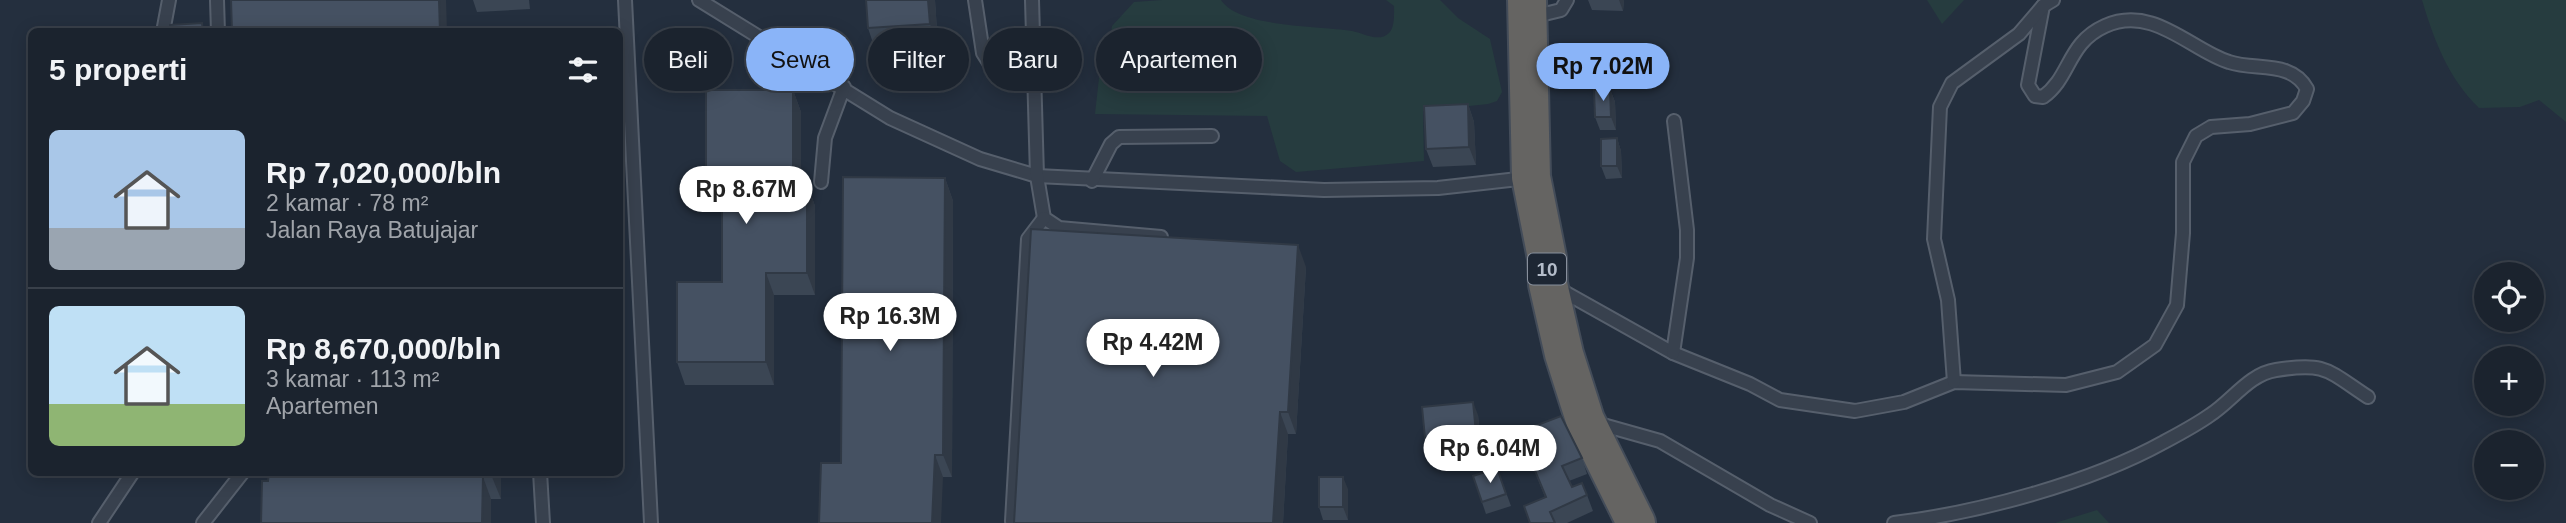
<!DOCTYPE html>
<html lang="id">
<meta charset="utf-8">
<style>
:root{--surface:#1b232e;--page:#282f3a;--text:#f1f3f6;--muted:#a0a4aa;--line:#39404a;--accent:#8ab4f8}
body{margin:0;font-family:Arial,sans-serif;background:var(--page);color:var(--text);height:100vh;display:flex;flex-direction:column;font-size:26px;white-space:nowrap}
*{box-sizing:border-box;margin:0}
p{font-size:23px;color:var(--muted)}
.icon{flex:none;width:38px;height:38px;fill:none;stroke:currentColor;stroke-width:2;stroke-linecap:round;stroke-linejoin:round}
.map{position:relative;flex:1;overflow:hidden}
.sheet{position:absolute;left:28px;top:28px;width:595px;height:448px;display:flex;flex-direction:column;background:var(--surface);border-radius:10px;box-shadow:0 4px 18px #0003,0 0 0 2px var(--line)}
.sheet>*{flex:none}
.banner{position:absolute;left:644px;top:28px;width:665px;height:63px;display:flex;gap:14px}
.buttons{position:absolute;left:2474px;top:262px;display:grid;gap:14px}
.buttons a{display:grid;place-items:center;width:70px;height:70px;border-radius:50%;background:var(--surface);box-shadow:0 4px 18px #0003,0 0 0 2px var(--line);font-size:35px}
.price{position:absolute;translate:-50% -60px;padding:0 16px;border-radius:24px;background:#fff;color:#222;font-size:23px;line-height:46px;filter:drop-shadow(0 2px 4px #0008)}
.price::after{content:'';position:absolute;left:50%;top:42px;width:21px;height:16px;margin-left:-10px;background:inherit;clip-path:polygon(0 0,100% 0,50% 100%)}
.price.active{background:var(--accent);color:#111}
ul{padding:0;list-style:none}
li{display:flex;align-items:center;gap:21px;height:175px;padding:0 21px}
li+li{border-top:2px solid var(--line)}
li span{display:grid;place-items:center;flex:none;width:196px;height:140px;border-radius:10px;color:#555}
li>.icon{margin-inline-start:auto}
span .icon{width:84px;height:84px;fill:#fffc;stroke-width:1}
li b{font-size:30px}
h2{display:flex;justify-content:space-between;align-items:center;height:84px;padding:0 21px;font-size:30px}
.pill{padding:0 24px;border-radius:32px;background:var(--surface);box-shadow:0 4px 18px #0003,0 0 0 2px var(--line);font-size:24px;line-height:63px}
.pill.active{background:var(--accent);color:#111}
.map>svg:first-child{display:block}
.green{fill:#263c3f}
.lines{fill:none;stroke-linecap:round;stroke-linejoin:round}
.service-casing{stroke:#565f6c;stroke-width:16}
.trunk-casing{stroke:#434c59;stroke-width:42}
.service{stroke:#38414e;stroke-width:12}
.trunk{stroke:#656462;stroke-width:38}
.wall{fill:#3b4654}
.shaded-wall{fill:#303945}
.building{fill:#455162;stroke:#303945;stroke-width:2}
.labels{text-anchor:middle;stroke-width:5;stroke-linejoin:round;paint-order:stroke}
.shield{fill:#1d2633;stroke:#878f9c;stroke-width:2}
.shield-label{font-size:19px;font-weight:bold;fill:#b4bcc9}
</style>
<div class="map">
<svg width="2566" height="523" viewBox="0 0 2566 523">
<rect width="100%" height="100%" fill="#242f3e"/>
<g class="green">
<path d="M1162 0H1221C1239 28 1322 26 1352 31 1363 33 1379 43 1389 33 1395 27 1394 14 1394 6L1386 0H1440L1458 18 1490 39 1502 92 1497 101 1488 104 1423 111 1424 161 1296 172 1280 161 1267 116 1095 114 1101 60 1108 54 1112 26 1134 2Z"/>
<path d="M1927 0H1964L1942 24Z"/>
<path d="M2422 0H2566V122L2539 100 2520 107 2479 108C2448 78 2434 40 2422 0Z"/>
<path d="M2097 510 2109 523H2055Z"/>
</g>
<g class="lines">
<defs>
<g id="service">
<path d="M217 0 218 32"/>
<path d="M625 0 651 523"/>
<path d="M699 0 890 118 980 159 1037 176 1324 190 1438 188 1527 178"/>
<path d="M975 0 983 53 990 64"/>
<path d="M1032 0 1037 176 1044 218 1059 228 1161 237"/>
<path d="M1532 17 1561 10 1567 0"/>
<path d="M163 32 169 0"/>
<path d="M1092 181 1111 144 1119 137 1212 136"/>
<path d="M821 182 825 138 844 87"/>
<path d="M1557 288 1673 353 1750 384 1780 400 1855 411 1904 402 1954 382 2066 385 2117 372 2155 345 2177 305 2183 233V162L2196 136 2211 127 2250 124 2293 113 2303 101 2307 89C2291 60 2256 71 2229 62 2192 51 2153 4 2105 26 2067 43 2071 77 2043 97L2035 96 2028 85 2043 6"/>
<path d="M1673 353 1687 258V230L1674 121"/>
<path d="M1954 382 1948 300 1934 239 1940 107 1952 83 2019 34 2043 6 2053 0"/>
<path d="M1596 423 1660 441 1770 505 1810 523"/>
<path d="M540 472 543 523"/>
<path d="M1012 521 1028 239 1044 218"/>
<path d="M99 523 133 472"/>
<path d="M203 523 243 472"/>
<path d="M1894 523C1977 513 2090 483 2164 442 2179 434 2196 425 2210 415 2232 401 2249 374 2276 370 2326 362 2327 370 2368 397"/>
</g>
<path id="trunk" d="M1527 0 1531 177 1547 258 1548 284 1564 354 1585 420 1636 523"/>
</defs>
<use href="#service" class="service-casing"/>
<use href="#trunk" class="trunk-casing"/>
<use href="#service" class="service"/>
<use href="#trunk" class="trunk"/>
</g>
<g class="wall">
<path d="M473 0H529L530 9 477 12Z"/>
<path d="M866 0H935L938 45 875 49 868 28Z"/>
<path d="M1588 0H1624L1623 11 1592 10Z"/>
<path d="M1610 89 1615 102 1616 130H1600L1595 117Z"/>
<path d="M793 90 801 112V183H807L815 206V295H774V385H685L677 362 722 282V196H714L706 174Z"/>
<path d="M1468 104 1474 122 1476 165 1433 167 1426 149Z"/>
<path d="M1617 138 1621 151 1622 178 1606 179 1601 166Z"/>
<path d="M945 178 953 201 952 477H943L841 463Z"/>
<path d="M1306 267 1296 434H1288L1283 523H1014Z"/>
<path d="M1478 415 1481 445 1430 450 1425 438Z"/>
<path d="M1519 432 1582 458 1587 474 1569 481 1572 487 1587 495 1593 511 1567 523H1530L1524 506 1545 497Z"/>
<path d="M1497 468 1511 506 1486 514 1473 476Z"/>
<path d="M501 472V499H491V523H261Z"/>
<path d="M1348 489V520H1323L1319 507Z"/>
</g>
<g class="shaded-wall">
<path d="M439 0H446L447 32H440Z"/>
<path d="M928 0H935L938 45 930 24Z"/>
<path d="M1619 0H1624L1623 11Z"/>
<path d="M1610 89 1615 102 1616 130 1611 117Z"/>
<path d="M793 90 801 112V206L793 183Z"/>
<path d="M1468 104 1474 122 1476 165 1469 147Z"/>
<path d="M1617 138 1621 151 1622 178 1617 166Z"/>
<path d="M945 178 953 201 952 477 943 455Z"/>
<path d="M807 183 815 206V295L807 273Z"/>
<path d="M1298 245 1306 267 1296 434 1288 412Z"/>
<path d="M766 273 774 295V385L766 362Z"/>
<path d="M1473 402 1478 415 1481 445 1476 433Z"/>
<path d="M1280 412 1288 434 1283 523H1273Z"/>
<path d="M935 455 943 477 941 523H932Z"/>
<path d="M492 472H501V499L492 477Z"/>
<path d="M483 477 491 499V523H482Z"/>
<path d="M1343 477 1348 489V520L1343 507Z"/>
</g>
<g class="building">
<path d="M231 0H439L440 32H232Z"/>
<path d="M866 0H928L930 24 868 28Z"/>
<path d="M202 23 203 32H170V25Z"/>
<path d="M1610 89 1611 117H1595L1594 90Z"/>
<path d="M706 90H793V183H807V273H766V362H677V282H722V174H706Z"/>
<path d="M1468 104 1469 147 1426 149 1424 106Z"/>
<path d="M1617 138V166H1601V139Z"/>
<path d="M843 177 945 178 943 455H935L932 523H819L821 463H841Z"/>
<path d="M1031 229 1298 245 1288 412H1280L1273 523H1014Z"/>
<path d="M1473 402 1476 433 1425 438 1422 407Z"/>
<path d="M1561 416 1582 458 1562 466 1572 487 1582 483 1587 495 1550 512 1555 523H1530L1524 506 1546 497 1519 432Z"/>
<path d="M1497 468 1506 494 1482 502 1473 476Z"/>
<path d="M269 472H492V477H483L482 523H261L262 481H268Z"/>
<rect x="1319" y="477" width="24" height="30"/>
</g>
<g class="labels">
<rect class="shield" x="1528" y="253.5" width="38" height="31" rx="5"/>
<g class="shield-label">
<text x="1547" y="276">10</text>
</g>
</g>
</svg>
<div class="buttons">
<a><svg class="icon" aria-label="locate" viewBox="0 0 24 24"><circle cx="12" cy="12" r="6"/><path d="M12 2v4M12 18v4M2 12h4M18 12h4"/></svg></a>
<a>+</a>
<a>−</a>
</div>
<b class="price active" style="left:1603px;top:103px">Rp 7.02M</b>
<b class="price" style="left:746px;top:226px">Rp 8.67M</b>
<b class="price" style="left:890px;top:353px">Rp 16.3M</b>
<b class="price" style="left:1153px;top:379px">Rp 4.42M</b>
<b class="price" style="left:1490px;top:485px">Rp 6.04M</b>
<div class="banner">
<a class="pill">Beli</a>
<a class="pill active">Sewa</a>
<a class="pill">Filter</a>
<a class="pill">Baru</a>
<a class="pill">Apartemen</a>
</div>
<section class="sheet">
<h2>5 properti<svg class="icon" aria-label="filters" viewBox="0 0 24 24"><path d="M4 7h16M4 17h16"/><circle cx="9" cy="7" r="2"/><circle cx="15" cy="17" r="2"/></svg></h2>
<ul>
<li><span style="background:linear-gradient(#a9c7e8 70%,#9aa5b1 0)"><svg class="icon" aria-label="home" viewBox="0 0 24 24"><path d="M3 11l9-7 9 7M6 9v11h12V9"/></svg></span><div><b>Rp 7,020,000/bln</b><p>2 kamar · 78 m²</p><p>Jalan Raya Batujajar</p></div></li>
<li><span style="background:linear-gradient(#bfe0f5 70%,#8fb573 0)"><svg class="icon" aria-label="home" viewBox="0 0 24 24"><path d="M3 11l9-7 9 7M6 9v11h12V9"/></svg></span><div><b>Rp 8,670,000/bln</b><p>3 kamar · 113 m²</p><p>Apartemen</p></div></li>
</ul>
</section>
</div>
